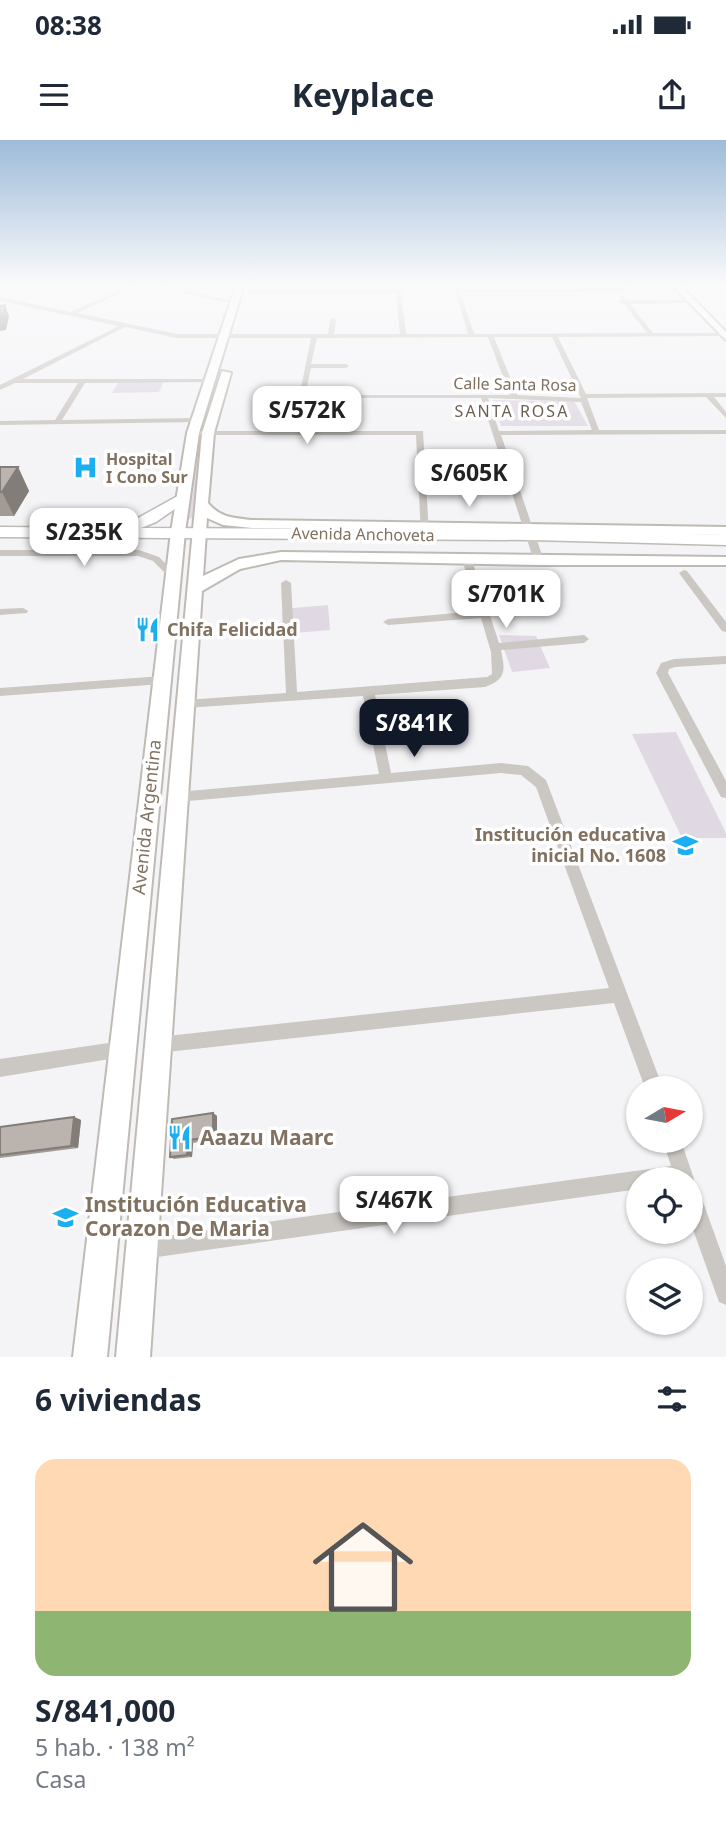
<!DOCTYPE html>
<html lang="es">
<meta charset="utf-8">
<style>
:root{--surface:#fff;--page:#f2f2f3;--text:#1f2937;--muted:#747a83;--line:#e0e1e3;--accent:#111827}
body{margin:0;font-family:"Noto Sans",sans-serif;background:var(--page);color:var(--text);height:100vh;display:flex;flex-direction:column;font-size:26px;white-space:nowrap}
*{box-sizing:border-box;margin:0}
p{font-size:23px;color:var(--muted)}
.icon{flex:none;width:38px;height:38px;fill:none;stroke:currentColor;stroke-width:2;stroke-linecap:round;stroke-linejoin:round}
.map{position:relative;height:1217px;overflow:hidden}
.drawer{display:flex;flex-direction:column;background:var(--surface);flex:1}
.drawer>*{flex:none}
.needle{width:46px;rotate:80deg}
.fabs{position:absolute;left:626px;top:936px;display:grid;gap:14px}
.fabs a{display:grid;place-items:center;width:77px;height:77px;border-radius:50%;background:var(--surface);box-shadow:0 2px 5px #0004;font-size:35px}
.price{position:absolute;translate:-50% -60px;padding:0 16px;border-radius:14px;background:#fff;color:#222;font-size:23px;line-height:46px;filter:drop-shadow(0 2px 4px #0008)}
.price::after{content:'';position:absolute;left:50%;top:42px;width:21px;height:16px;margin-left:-10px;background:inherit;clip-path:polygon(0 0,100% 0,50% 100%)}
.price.current{background:var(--accent);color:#fff}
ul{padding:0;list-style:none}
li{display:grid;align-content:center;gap:14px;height:371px;padding:0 35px}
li+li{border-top:2px solid var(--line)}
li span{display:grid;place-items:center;height:217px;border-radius:21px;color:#555}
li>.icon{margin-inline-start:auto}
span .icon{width:126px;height:126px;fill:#fffc;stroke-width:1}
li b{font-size:30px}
h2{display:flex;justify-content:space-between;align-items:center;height:84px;padding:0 35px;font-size:30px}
.status{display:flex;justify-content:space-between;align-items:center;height:49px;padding:0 35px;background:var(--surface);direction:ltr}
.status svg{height:19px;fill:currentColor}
header{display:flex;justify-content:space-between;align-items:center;height:91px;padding:0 35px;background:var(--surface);font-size:32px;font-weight:700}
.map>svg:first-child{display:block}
.green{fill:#e0d9e4}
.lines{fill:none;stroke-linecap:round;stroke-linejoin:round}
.secondary-casing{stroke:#bfbab4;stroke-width:4}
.primary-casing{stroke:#bebab5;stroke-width:3}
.street{fill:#cbc7c2;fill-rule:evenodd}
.secondary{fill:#fff;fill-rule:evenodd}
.primary{fill:#fff;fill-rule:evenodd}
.wall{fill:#a19a95}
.shaded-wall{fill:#837d79}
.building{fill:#bbb3ad;stroke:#837d79;stroke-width:2}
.labels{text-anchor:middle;stroke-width:7;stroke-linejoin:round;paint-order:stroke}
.far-street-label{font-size:16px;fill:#817160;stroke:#fff}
.far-neighbourhood-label{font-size:16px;letter-spacing:2px;fill:#6c5f52;stroke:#fff}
.far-poi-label{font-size:16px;font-weight:bold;fill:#817160;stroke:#fff;text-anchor:start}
.poi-label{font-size:18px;font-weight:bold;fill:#817160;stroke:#fff;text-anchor:start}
.street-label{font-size:18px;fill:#817160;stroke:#fff}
.near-poi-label{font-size:21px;font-weight:bold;fill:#817160;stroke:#fff;text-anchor:start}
</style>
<div class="status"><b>08:38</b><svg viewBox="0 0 49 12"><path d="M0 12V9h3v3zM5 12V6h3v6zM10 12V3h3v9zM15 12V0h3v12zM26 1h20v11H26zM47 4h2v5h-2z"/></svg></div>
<header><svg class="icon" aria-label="menu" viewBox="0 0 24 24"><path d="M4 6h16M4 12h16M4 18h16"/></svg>Keyplace<svg class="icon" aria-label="share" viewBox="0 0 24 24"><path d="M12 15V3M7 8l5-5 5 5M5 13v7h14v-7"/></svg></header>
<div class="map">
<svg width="726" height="1217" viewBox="0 0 726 1217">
<rect width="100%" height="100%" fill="#f4f4f7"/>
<g class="green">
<path d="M119 241H164L159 252 112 253Z"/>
<path d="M493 260 574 261 588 286H501Z"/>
<path d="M201 294 204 296 195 376 186 381 193 297Z"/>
<path d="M328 465 330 490 283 494 282 469Z"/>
<path d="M499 495 536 496 550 528 512 532Z"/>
<path d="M676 592 726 693V698H682L632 594Z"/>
</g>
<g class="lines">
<defs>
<g id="secondary">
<path d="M236 145H244L199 293 185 392 107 1217H73L171 392 187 293Z"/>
<path d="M672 145H680L726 192V200Z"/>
<path d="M222 231 231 233 214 293 208 363C220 378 234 378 252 380L726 387V395L252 388 223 385 207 378 203 436 239 419 281 412 726 417V425H539L281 420 240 429 202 451 150 1217H116L202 293Z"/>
</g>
<path id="primary" d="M183 353 188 354 190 357 188 360 156 382 141 388 532 390 726 395V405L532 400 0 397V387L120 388Z"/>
</defs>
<use href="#secondary" class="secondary-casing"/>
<use href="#primary" class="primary-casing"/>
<g class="street">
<path d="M131 145H138L77 173 177 194H328L330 180 333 178 336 180 334 194H400L396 153H251L248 151 251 149H398L401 151 406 194H468L455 149 623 148 622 145H626L630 150 627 152H460L474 194 647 193 624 164 619 163V161L622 160 620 156H624L627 160H694L692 163 630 164 653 193H724L726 196 558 197 586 254 726 253V257H714L726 272V278L706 257 587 258 599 290H726V294L501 295 544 421 539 424 534 421 481 258H299L311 198H177L125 187 23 239H213L214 240 211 242 85 243 62 280 197 278 201 280 200 282 0 285V281L55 280 78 243H15L0 250V245L119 186 0 161V157L71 172ZM488 197 510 255H305L311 228H346L349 226 346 224H311L317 198ZM494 197H552L581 258 517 255ZM488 258 581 262 592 290 499 291Z"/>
<path d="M149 145H159L238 162 235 164Z"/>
<path d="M190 291H423L429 394 425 397 421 394 416 295H190Z"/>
<path d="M0 410H139L159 417 178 436 173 439 170 438 153 421 138 416H0Z"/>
<path d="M467 417 472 420 499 503 584 495 589 499 584 503 501 510C505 530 507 539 485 547L375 555 391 633 501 623 528 626 546 640 663 948H645L614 863 158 913 152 911 150 905 152 899 158 897 609 848 536 647 521 635 501 633 177 662 172 661 171 657 172 653 177 652 379 634 363 556 185 568 179 564 185 560 286 553 281 443 286 440 291 443 297 552 487 537 492 534 491 512 481 478 388 485 383 482 388 479 479 471 462 420Z"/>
<path d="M684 430 687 431 726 482V492L722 491 679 433Z"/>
<path d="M23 468 28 471 27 473 0 475V469Z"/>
<path d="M726 516V524L675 527 669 529 668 533 726 641V658L721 657 656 533 661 523 674 519Z"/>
<path d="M162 536 168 540 162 544 0 556V548Z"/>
<path d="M122 901 128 903 130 909 128 915 122 917 0 937V919Z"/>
<path d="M663 1001H681L694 1039 692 1046 698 1048 726 1126V1165L719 1162 691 1084V1040H639V1049L143 1119 136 1116 133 1109 136 1102 143 1099 671 1026Z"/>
</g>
<use href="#secondary" class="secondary"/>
<use href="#primary" class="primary"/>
</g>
<g class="wall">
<path d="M0 327H18L29 351 14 376H0Z"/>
<path d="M213 973 217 976V999L193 1003 192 1017 174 1019 170 1017Z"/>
<path d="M74 977 81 980 78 1008 0 1018V987Z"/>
</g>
<g class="shaded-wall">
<path d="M5 165 9 176 6 190 0 191V180Z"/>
<path d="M18 327 29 351 14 376 2 352Z"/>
<path d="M213 973 217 976V999L213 997Z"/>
<path d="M74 977 81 980 78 1008 71 1006Z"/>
<path d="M188 1000 193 1003 192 1017 187 1015Z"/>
</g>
<g class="building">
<path d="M5 165 1 180H0V166Z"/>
<path d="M0 327H18L2 352H0Z"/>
<path d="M213 973V997L188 1000 187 1015 170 1017 172 979Z"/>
<path d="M74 977 71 1006 0 1015V987Z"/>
</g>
<linearGradient id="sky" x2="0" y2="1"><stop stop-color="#9ebbd8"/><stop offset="0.46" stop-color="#fafafb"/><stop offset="1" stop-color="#fafafb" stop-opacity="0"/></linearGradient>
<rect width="726" height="315" fill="url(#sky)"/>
<defs>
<symbol id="hospital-bare" viewBox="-9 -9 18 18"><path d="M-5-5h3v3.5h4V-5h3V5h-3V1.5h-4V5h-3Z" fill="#1baef0" stroke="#fff" stroke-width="2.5" paint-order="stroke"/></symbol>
<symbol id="restaurant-bare" viewBox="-9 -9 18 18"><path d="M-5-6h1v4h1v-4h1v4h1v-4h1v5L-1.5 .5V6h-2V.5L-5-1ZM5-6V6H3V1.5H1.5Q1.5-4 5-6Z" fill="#1baef0" stroke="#fff" stroke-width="2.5" paint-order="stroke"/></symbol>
<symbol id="school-bare" viewBox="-9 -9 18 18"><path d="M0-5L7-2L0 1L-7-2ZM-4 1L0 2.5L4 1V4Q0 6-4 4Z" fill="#1baef0" stroke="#fff" stroke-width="2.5" paint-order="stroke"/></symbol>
</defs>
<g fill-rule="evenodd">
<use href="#hospital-bare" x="68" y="310" width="35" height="35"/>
<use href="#restaurant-bare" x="130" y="472" width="35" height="35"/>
<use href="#school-bare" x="668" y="688" width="35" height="35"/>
<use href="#restaurant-bare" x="162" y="980" width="35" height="35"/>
<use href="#school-bare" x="48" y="1060" width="35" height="35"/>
</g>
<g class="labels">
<g class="far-street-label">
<text transform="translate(515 244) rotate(1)" y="6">Calle Santa Rosa</text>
<text transform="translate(363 394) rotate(1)" y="6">Avenida Anchoveta</text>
</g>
<g class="far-neighbourhood-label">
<text x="512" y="277">SANTA ROSA</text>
</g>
<g class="far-poi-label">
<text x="106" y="325">Hospital<tspan x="106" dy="18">I Cono Sur</tspan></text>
</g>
<g class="poi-label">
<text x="167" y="496">Chifa Felicidad</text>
<text x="666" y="701" text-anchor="end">Institución educativa<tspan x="666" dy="21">inicial No. 1608</tspan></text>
</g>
<g class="street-label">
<text transform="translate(147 677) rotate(-84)" y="6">Avenida Argentina</text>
</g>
<g class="near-poi-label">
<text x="200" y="1005">Aaazu Maarc</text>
<text x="85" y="1072">Institución Educativa<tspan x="85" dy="24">Corazon De Maria</tspan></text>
</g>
</g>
</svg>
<div class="fabs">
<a><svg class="needle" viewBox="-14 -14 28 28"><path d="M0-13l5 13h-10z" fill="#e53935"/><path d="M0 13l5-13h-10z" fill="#747a83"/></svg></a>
<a><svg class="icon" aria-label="locate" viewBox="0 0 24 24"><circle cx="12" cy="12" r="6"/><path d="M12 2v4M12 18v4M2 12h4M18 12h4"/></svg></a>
<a><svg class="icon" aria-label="layers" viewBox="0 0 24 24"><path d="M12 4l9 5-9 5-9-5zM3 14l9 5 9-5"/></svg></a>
</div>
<b class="price" style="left:307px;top:306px">S/572K</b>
<b class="price" style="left:469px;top:369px">S/605K</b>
<b class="price" style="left:84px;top:428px">S/235K</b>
<b class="price" style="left:506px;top:490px">S/701K</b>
<b class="price current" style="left:414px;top:619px">S/841K</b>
<b class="price" style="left:394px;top:1096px">S/467K</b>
</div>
<section class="drawer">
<h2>6 viviendas<svg class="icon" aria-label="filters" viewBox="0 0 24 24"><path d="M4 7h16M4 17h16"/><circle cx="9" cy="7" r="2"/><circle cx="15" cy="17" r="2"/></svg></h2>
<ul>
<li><span style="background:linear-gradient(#ffd9b3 70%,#8fb573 0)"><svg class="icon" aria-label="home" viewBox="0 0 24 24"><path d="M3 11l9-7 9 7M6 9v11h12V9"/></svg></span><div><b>S/841,000</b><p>5 hab. · 138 m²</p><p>Casa</p></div></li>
</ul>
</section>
